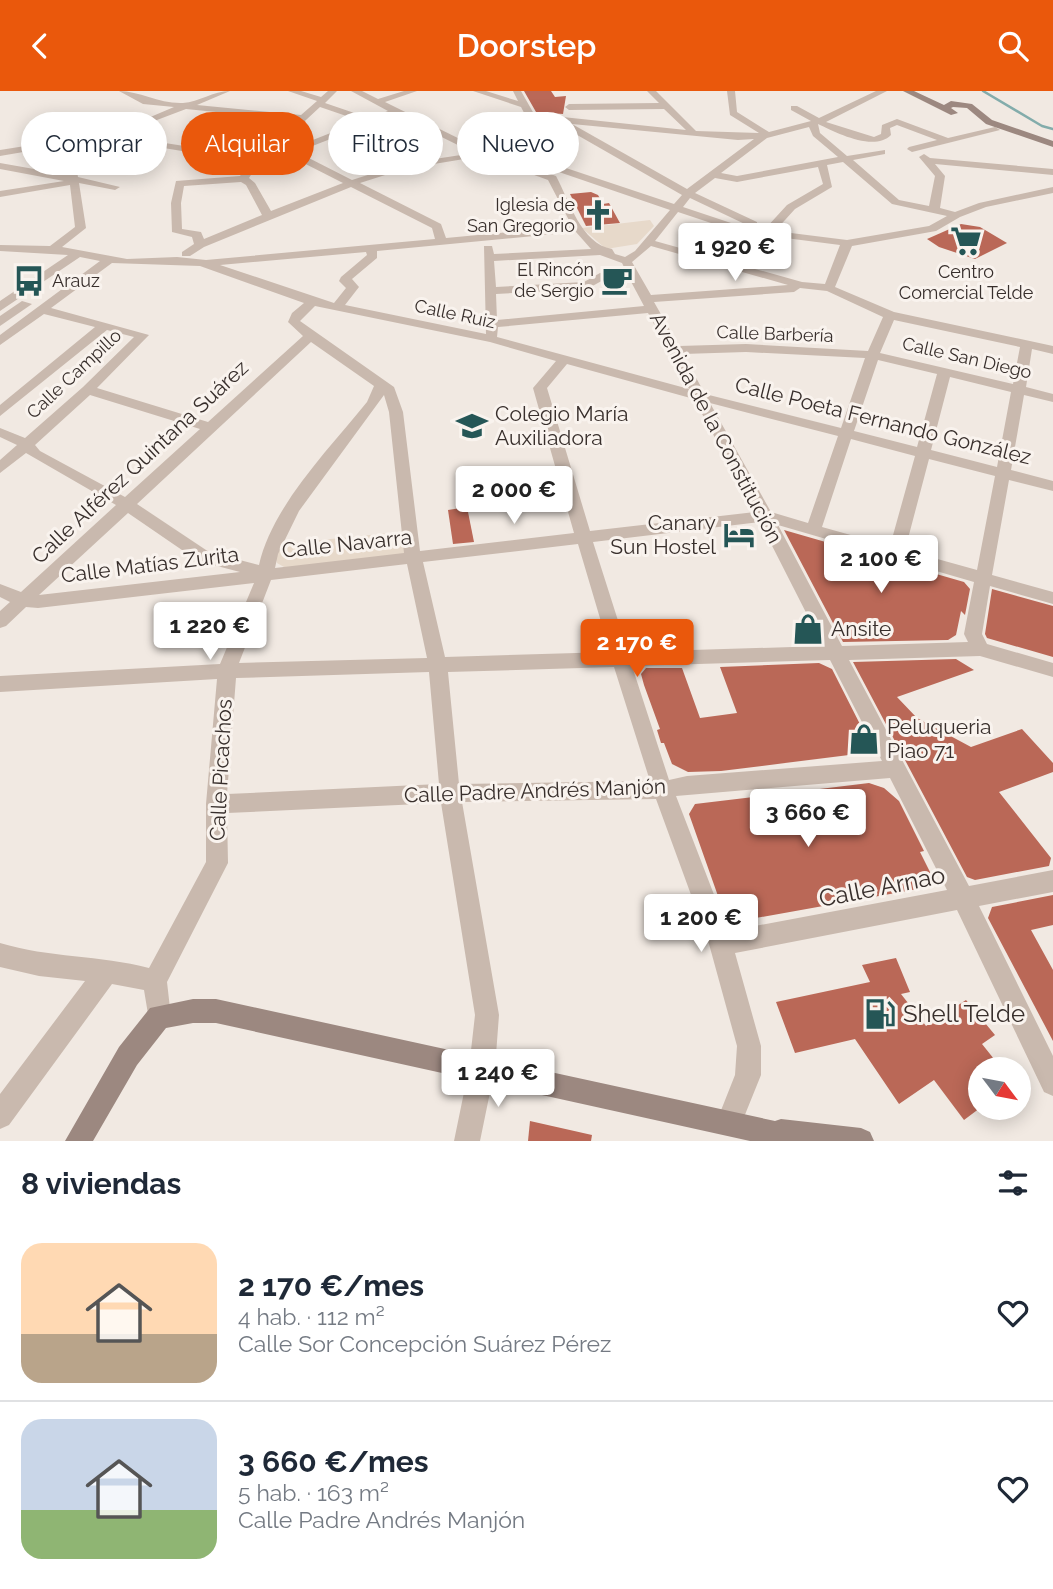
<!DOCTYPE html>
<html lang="es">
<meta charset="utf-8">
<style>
:root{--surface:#fff;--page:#f6f6f7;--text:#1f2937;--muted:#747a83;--line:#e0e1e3;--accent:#ea580c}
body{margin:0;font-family:Raleway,sans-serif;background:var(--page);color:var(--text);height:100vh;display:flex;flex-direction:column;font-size:26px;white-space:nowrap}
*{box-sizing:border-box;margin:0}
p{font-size:23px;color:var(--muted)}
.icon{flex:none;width:38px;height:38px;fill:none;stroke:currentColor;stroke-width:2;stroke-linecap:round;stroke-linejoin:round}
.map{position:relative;height:1050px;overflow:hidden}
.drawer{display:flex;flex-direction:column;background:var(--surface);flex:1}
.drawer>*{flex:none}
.top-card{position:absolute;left:21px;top:21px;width:700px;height:63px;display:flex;gap:14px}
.needle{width:46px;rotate:122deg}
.buttons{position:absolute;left:968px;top:966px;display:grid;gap:14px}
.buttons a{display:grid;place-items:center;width:63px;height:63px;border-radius:50%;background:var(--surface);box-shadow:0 4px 18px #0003;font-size:35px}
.price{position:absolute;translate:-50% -60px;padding:0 16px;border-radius:7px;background:#fff;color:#222;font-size:23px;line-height:46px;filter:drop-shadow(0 2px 4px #0008)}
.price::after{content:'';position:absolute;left:50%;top:42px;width:21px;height:16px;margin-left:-10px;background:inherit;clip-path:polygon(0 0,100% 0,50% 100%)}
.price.active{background:var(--accent);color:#fff}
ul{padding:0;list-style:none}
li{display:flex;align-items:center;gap:21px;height:175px;padding:0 21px}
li+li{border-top:2px solid var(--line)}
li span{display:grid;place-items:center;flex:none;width:196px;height:140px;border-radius:21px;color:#555}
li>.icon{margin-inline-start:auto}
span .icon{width:84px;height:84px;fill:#fffc;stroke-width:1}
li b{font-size:30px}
h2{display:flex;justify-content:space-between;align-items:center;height:84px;padding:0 21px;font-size:30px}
.pill{padding:0 24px;border-radius:32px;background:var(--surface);box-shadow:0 4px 18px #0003;font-size:24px;line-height:63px}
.pill.active{background:var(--accent);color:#fff}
header{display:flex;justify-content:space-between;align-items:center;height:91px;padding:0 21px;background:var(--accent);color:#fff;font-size:32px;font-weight:600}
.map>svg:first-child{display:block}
.plaza{fill:#e7d9ca}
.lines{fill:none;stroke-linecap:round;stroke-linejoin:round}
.stream{stroke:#83acab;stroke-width:2.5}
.building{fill:#ba6857}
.street{fill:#c9b9ae;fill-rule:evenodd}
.secondary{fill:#9c8880;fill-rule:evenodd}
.labels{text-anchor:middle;stroke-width:6;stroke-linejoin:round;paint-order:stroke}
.far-poi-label{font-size:18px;fill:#382f2c;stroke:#f9f3ee;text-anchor:end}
.far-street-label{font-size:18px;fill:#382f2c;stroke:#f9f3ee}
.poi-label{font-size:21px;fill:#382f2c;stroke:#f9f3ee;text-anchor:start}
.street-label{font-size:21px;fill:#382f2c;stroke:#f9f3ee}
.near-street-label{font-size:24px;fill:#382f2c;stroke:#f9f3ee}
.near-poi-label{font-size:24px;fill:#382f2c;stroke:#f9f3ee;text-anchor:start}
</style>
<header><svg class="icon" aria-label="back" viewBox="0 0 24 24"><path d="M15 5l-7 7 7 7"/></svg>Doorstep<svg class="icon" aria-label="search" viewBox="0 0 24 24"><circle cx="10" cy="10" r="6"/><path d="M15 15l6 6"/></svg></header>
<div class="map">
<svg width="1053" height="1050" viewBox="0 0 1053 1050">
<rect width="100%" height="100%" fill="#f1e9e2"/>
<g class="plaza">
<path d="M650 129 654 135 637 153 606 158 582 137Z"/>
<path d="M409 440 413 468 291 480 277 472 272 454Z"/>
</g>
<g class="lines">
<path class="stream" d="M983 0 1042 35 1053 38"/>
</g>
<g class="building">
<path d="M524 0H551L555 6 566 5 563 23 536 21Z"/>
<path d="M591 101 598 104 603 113 609 112 620 132 586 135 570 103Z"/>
<path d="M961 133 980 136 1007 152 975 168 939 156 927 148Z"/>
<path d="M467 416 474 451 453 453 448 419Z"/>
<path d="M784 439 964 491 970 498 965 524 961 520 956 544 948 549 843 551Z"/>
<path d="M992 498 1053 515V566L987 547 985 543Z"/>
<path d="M956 568 974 579 897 606 917 627 971 656 1022 638 1053 672V681L999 701 1051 767 1049 775 975 789 967 786 853 571Z"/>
<path d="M819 572 832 578 868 649 865 662 721 680 688 681 672 673 664 652H661L657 639 660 638 644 594 641 583 646 577H682L700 627 737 622 720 576Z"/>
<path d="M869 692 884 697 899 710 924 760 920 761 932 785 929 796 739 830 724 822 689 723 695 713Z"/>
<path d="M1053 804V834L1031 839 1053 879V950L988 827 992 816Z"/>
<path d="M896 867 910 901 901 903 926 935 966 909 995 944 982 953 1002 978H980V1017L964 1029 934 989 899 1013 855 948 795 962 776 911 870 891 862 874Z"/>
<path d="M530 1030 592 1044 591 1050H528Z"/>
</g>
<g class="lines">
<g class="street">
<path d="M119 0C140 0 159 13 183 12 199 11 213 0 230 0L197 14 301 24 317 10 288 0H301L321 6 328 0H337L325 12 369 27 388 20 351 0H362L378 8 404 0H417L385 11 476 56 506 44 533 39 521 16 473 0H486L518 10 513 0H521L534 23 686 39 664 18 569 19 565 16 569 13 659 12 647 0H656L696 40 759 42 730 24 727 0H735L737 21 769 41 811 30 791 19V15H797L819 27 876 0H887L826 31 874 46 881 43 882 34 897 28 948 47 995 36 1000 39 912 61 907 58 909 56 937 49 897 34 890 37 891 44C874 61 837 42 818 33L820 42 847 65 885 59V63L853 69 899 109 929 115 935 85 919 66 924 63 930 67 1053 78V84L935 73 945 85 940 117 955 121 979 112 1053 96V102L986 116 960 126 936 140 852 155 835 196 894 221 1053 255V263L1032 258 1026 296 1053 303V311L1024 304 1011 379 1053 390V400L1009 389 992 484 1053 501V513L990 495 982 543 987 553 1053 572V586L980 565 849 569 969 795 1053 779V801L979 815 1053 965V1005L1044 1001 957 819 735 862 761 955V984L738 1041 729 1045 720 1041 716 1032 735 984 737 955 709 853 656 708 462 711 499 924 495 977 480 1050H454L469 977 475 924 441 712 227 722 228 772 167 891 171 926 168 935 159 938 150 935 144 899 112 893 9 1034 0 1038V1003L85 890 39 885 0 876V852C49 867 100 864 149 877L206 771V713L217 588 0 601V585L220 573 254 492 38 517 26 516 6 535 0 537V520L10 511 0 506V493L21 501 116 414 26 362 0 382V369L17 354 0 346V337L25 347 83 296 134 246 107 239 0 325V314L95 236 44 223 0 254V244L100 170 80 166 0 220V210L68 164 0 160V154L50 155 75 136 70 94 0 106V100L64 90 0 78V72L68 84 64 54 0 65V59L63 49 61 38 69 36 78 86 120 96 115 99 79 92 86 137 62 156 127 168 177 166 206 169 435 148 432 137 351 96 204 156 190 165H182V161L194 153 192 146 172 141 171 112 176 90 240 85 250 71 145 54 142 74 134 76 141 30 174 16 143 13ZM320 16 361 30 290 58 280 53ZM186 18 295 29 254 66 146 49 149 32ZM395 23 474 62 402 73 352 89 297 61 369 33 393 46 406 42V38L397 33 389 35 394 40 376 30ZM537 29 566 33 565 37 682 104 674 113 563 76ZM572 33 738 49 754 48 687 98ZM809 36 813 45 838 66 737 85 721 82 767 47ZM536 44 556 80 670 119 635 160 625 166 615 163 612 158C581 153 569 109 556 85L484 59 511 48ZM274 57 343 92 271 120 255 92 249 87 259 71ZM482 65 548 89 572 135 446 147 441 133 360 92 404 78ZM843 71 892 113 947 125 929 135 847 149 775 140 795 118 832 96 827 74ZM818 76 823 93 787 114 765 138 740 135 683 116 690 107 749 135H757V131L695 102 715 87 737 91ZM241 91 246 94 262 124 204 148 201 141 182 138 181 112 184 95ZM678 121 738 141 840 154 825 193 802 191 655 150ZM576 141 591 158 494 163 492 155H484L486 243 345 214 359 196 352 188 377 167V160ZM651 155 788 194 651 204 632 171ZM366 161 367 164 341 186 339 190 346 197 334 212 220 174ZM600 164 622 172 625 178 600 182 584 191 496 196 494 170ZM112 172 200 175 304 212 292 222 288 231 303 245 208 331 97 297 149 244 51 217ZM628 185 644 215 497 229 496 203 587 198 607 187ZM800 197 827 200 883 226 868 260 746 253 679 255 654 211 794 201ZM315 215 490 251 556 270 533 297 574 442 420 460 403 321 394 296 300 230ZM648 222 689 298 497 246 498 236ZM894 229 1020 256 1013 293 880 262ZM311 251 374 295 367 311C330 357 272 415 259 474L209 461 137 413ZM746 261 865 267 841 337 705 303 683 263ZM878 269 937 283 917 356 854 340ZM567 273 694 308 755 421 590 440 547 297ZM950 286 1011 301 997 376 931 359ZM90 304 200 338 125 406 40 360 35 354ZM384 304 389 321 404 462 275 477 278 463 299 420ZM710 312 838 345 808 432 771 421ZM851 348 915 365 890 455 822 436ZM929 368 995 385 977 479 905 459ZM128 422 198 470 240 481 39 504ZM760 431 823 555 628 561 593 451ZM778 434 974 491 964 543 968 551 842 555ZM578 453 610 561 445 566 423 471ZM407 473 427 567 239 572 271 489ZM830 569 882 670 687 685 669 689 632 575ZM614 576 650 690 459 693 448 581ZM429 581 439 693 227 703 236 587ZM890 687 947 799 728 840 676 705Z"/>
<path d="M22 210 32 213 0 235V225Z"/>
</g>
<g class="secondary">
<path d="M903 0H914L944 14 951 10 972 13 992 29 1053 50V56L986 33 967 17 953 16 951 17 958 22 951 24Z"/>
<path d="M193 908H216L775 1030 781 1028 861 1037 870 1041 874 1050H750L216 932H193L166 937 137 974 93 1050H65L119 956 150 917Z"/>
</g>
</g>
<defs>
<symbol id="church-bare" viewBox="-9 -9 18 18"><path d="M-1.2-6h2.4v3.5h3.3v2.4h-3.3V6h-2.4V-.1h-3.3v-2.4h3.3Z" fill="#255656" stroke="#f9f3ee" stroke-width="2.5" paint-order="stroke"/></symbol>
<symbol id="supermarket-bare" viewBox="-9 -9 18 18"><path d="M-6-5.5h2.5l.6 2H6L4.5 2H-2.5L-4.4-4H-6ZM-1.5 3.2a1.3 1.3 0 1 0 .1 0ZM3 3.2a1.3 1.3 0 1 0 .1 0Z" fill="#255656" stroke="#f9f3ee" stroke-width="2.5" paint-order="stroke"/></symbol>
<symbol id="cafe-bare" viewBox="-9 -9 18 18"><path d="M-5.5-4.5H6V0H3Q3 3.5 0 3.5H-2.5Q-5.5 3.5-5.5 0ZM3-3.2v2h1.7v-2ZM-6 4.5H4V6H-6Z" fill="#255656" stroke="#f9f3ee" stroke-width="2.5" paint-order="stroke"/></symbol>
<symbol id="bus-bare" viewBox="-9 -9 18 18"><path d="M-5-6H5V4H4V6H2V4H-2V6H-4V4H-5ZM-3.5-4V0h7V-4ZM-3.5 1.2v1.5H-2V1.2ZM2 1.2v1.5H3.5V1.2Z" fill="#255656" stroke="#f9f3ee" stroke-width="2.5" paint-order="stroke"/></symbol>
<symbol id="school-bare" viewBox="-9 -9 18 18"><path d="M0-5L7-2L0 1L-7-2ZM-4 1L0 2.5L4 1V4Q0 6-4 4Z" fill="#255656" stroke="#f9f3ee" stroke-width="2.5" paint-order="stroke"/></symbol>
<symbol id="hotel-bare" viewBox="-9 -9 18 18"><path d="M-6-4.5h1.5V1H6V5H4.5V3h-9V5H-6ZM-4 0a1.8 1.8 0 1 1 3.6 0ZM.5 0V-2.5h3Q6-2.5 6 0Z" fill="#255656" stroke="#f9f3ee" stroke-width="2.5" paint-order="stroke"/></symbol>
<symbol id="shop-bare" viewBox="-9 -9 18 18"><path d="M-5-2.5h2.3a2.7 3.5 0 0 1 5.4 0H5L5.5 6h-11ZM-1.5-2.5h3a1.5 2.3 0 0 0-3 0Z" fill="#255656" stroke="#f9f3ee" stroke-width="2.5" paint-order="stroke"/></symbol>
<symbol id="fuel-bare" viewBox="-9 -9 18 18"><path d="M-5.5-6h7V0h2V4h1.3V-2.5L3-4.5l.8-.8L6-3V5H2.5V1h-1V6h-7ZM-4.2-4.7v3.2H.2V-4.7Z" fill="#255656" stroke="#f9f3ee" stroke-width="2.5" paint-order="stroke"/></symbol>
</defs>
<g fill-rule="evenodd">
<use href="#church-bare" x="576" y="102" width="44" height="44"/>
<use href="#supermarket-bare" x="944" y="128" width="44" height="44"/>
<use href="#cafe-bare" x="595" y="167" width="44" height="44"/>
<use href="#bus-bare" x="7" y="168" width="44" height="44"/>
<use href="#school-bare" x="450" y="313" width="44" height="44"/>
<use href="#hotel-bare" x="717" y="422" width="44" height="44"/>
<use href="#shop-bare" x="786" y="516" width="44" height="44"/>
<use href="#shop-bare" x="842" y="626" width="44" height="44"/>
<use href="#fuel-bare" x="858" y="901" width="44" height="44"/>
</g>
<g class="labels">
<g class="far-poi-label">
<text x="575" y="120">Iglesia de<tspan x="575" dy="21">San Gregorio</tspan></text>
<text x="594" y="185">El Rincón<tspan x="594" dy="21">de Sergio</tspan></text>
<text x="966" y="187" text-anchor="middle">Centro<tspan x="966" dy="21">Comercial Telde</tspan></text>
<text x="52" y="196" text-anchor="start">Arauz</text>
</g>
<g class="far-street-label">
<text transform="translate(455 223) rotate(12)" y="6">Calle Ruiz</text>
<text transform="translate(775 243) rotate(2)" y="6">Calle Barbería</text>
<text transform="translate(967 267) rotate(13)" y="6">Calle San Diego</text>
<text transform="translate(74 283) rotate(-43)" y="6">Calle Campillo</text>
</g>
<g class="poi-label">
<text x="495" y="330">Colegio María<tspan x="495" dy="24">Auxiliadora</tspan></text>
<text x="716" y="439" text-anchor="end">Canary<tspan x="716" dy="24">Sun Hostel</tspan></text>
<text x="831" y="545">Ansite</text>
<text x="887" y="643">Peluqueria<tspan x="887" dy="24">Piao 71</tspan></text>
</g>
<g class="street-label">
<text transform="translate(883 330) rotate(14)" y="7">Calle Poeta Fernando González</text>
<text transform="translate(716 337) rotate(62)" y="7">Avenida de la Constitución</text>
<text transform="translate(140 371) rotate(-43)" y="7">Calle Alférez Quintana Suárez</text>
<text transform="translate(347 453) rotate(-6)" y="7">Calle Navarra</text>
<text transform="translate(150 474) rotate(-7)" y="7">Calle Matías Zurita</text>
<text transform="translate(221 679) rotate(-87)" y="7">Calle Picachos</text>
<text transform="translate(535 700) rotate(-2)" y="7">Calle Padre Andrés Manjón</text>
</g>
<g class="near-street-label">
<text transform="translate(882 796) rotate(-11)" y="8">Calle Arnao</text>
</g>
<g class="near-poi-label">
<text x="903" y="931">Shell Telde</text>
</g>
</g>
</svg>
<div class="buttons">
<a><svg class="needle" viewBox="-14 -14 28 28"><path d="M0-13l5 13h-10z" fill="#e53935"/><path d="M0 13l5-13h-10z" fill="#747a83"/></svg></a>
</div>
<b class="price" style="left:735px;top:192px">1 920 €</b>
<b class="price" style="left:514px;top:435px">2 000 €</b>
<b class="price" style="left:881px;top:504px">2 100 €</b>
<b class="price" style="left:210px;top:571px">1 220 €</b>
<b class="price active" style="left:637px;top:588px">2 170 €</b>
<b class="price" style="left:808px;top:758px">3 660 €</b>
<b class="price" style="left:701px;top:863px">1 200 €</b>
<b class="price" style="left:498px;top:1018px">1 240 €</b>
<div class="top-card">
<a class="pill">Comprar</a>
<a class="pill active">Alquilar</a>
<a class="pill">Filtros</a>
<a class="pill">Nuevo</a>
</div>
</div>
<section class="drawer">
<h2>8 viviendas<svg class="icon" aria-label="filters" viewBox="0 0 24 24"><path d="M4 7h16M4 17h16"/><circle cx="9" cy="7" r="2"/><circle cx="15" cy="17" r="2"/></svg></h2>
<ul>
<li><span style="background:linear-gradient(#ffd9b3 65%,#b9a48a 0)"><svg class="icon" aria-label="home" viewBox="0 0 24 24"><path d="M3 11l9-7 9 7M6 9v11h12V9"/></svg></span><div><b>2 170 €/mes</b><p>4 hab. · 112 m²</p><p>Calle Sor Concepción Suárez Pérez</p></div><svg class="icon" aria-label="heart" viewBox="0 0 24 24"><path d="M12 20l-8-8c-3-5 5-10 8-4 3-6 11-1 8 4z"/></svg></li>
<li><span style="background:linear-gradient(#c9d6e8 65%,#8fb573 0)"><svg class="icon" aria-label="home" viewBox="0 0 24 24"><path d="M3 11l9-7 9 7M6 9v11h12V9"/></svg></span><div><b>3 660 €/mes</b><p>5 hab. · 163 m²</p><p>Calle Padre Andrés Manjón</p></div><svg class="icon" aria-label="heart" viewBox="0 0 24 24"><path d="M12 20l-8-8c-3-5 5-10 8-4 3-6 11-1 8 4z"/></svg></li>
</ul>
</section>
